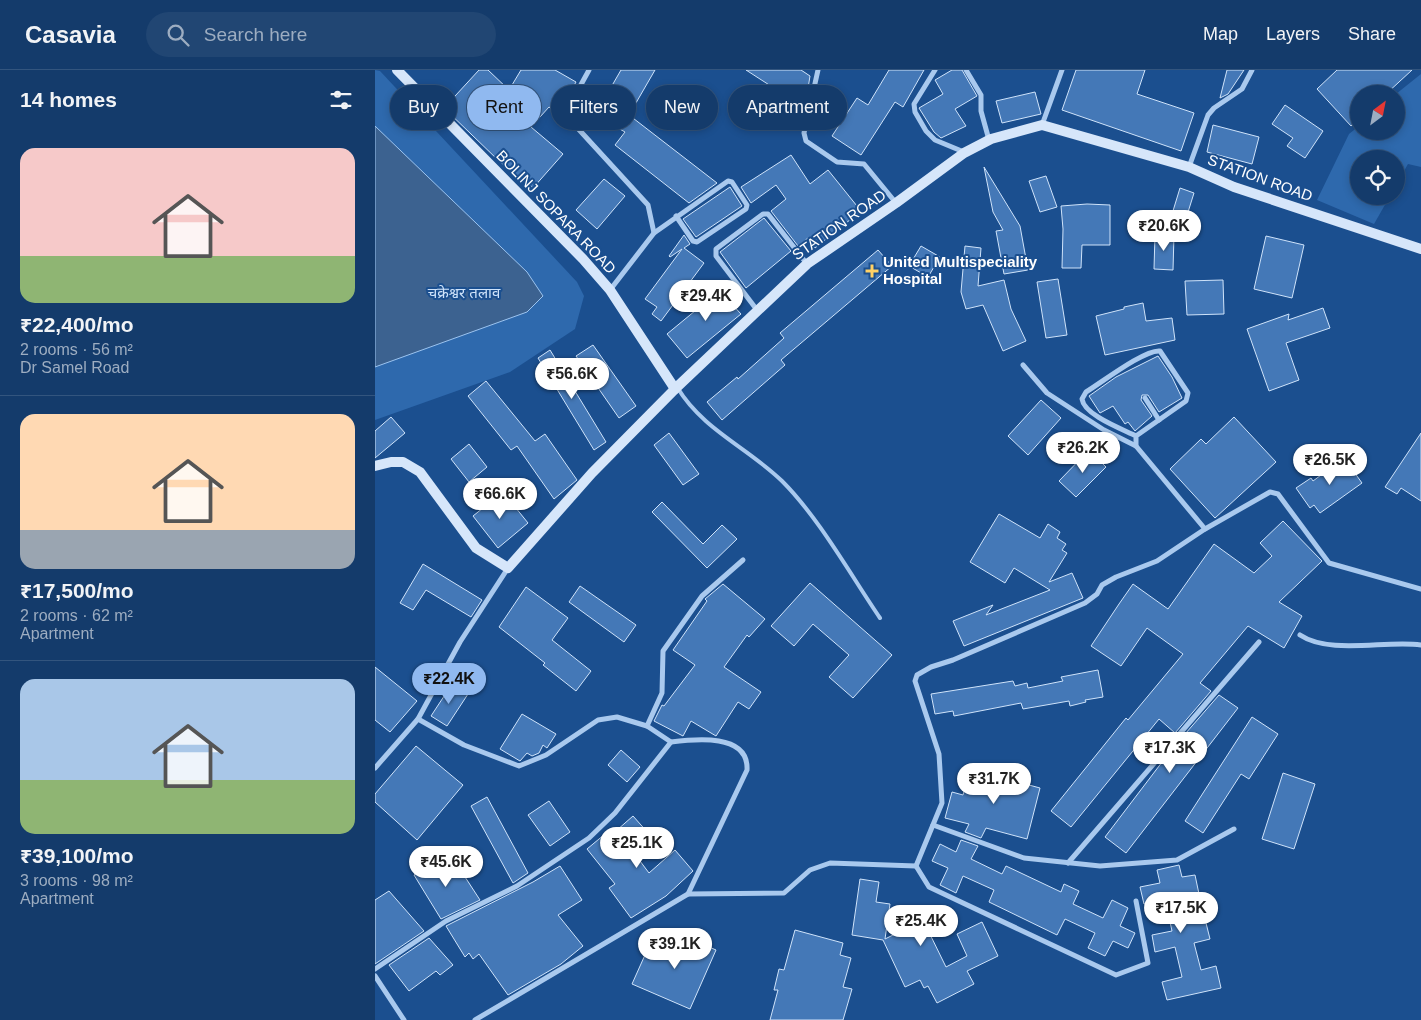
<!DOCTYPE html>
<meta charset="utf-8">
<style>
:root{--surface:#143b6b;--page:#214673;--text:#f1f3f6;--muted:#9dadc1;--line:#33557e;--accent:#90b9f0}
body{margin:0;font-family:Arial,"Noto Sans Devanagari",sans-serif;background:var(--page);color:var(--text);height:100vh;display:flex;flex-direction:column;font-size:19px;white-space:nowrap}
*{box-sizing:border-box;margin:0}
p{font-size:16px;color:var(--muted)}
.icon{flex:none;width:28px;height:28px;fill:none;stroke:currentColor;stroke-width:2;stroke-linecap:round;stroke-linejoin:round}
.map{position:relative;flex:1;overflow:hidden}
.drawer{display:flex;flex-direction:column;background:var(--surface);width:375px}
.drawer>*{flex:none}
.top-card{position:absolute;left:15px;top:15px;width:475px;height:45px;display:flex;gap:10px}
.needle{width:32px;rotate:32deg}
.controls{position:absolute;left:975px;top:15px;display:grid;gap:10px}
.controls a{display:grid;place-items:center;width:55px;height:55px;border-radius:50%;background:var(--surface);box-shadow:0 2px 8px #0003,0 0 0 1px var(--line);font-size:25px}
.price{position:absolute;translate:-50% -42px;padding:0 11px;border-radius:18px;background:#fff;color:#222;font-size:16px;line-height:32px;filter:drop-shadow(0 1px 2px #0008)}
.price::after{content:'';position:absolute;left:50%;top:30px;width:15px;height:11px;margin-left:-8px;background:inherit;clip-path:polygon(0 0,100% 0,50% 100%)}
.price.active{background:var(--accent);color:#111}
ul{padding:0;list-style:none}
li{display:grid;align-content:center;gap:10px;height:265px;padding:0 20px}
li+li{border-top:1px solid var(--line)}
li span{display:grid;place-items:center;height:155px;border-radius:15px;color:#555}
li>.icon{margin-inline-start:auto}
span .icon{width:90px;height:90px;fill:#fffc;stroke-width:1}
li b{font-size:21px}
h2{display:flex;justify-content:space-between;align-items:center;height:60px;padding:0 20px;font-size:21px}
.tag{padding:0 18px;border-radius:22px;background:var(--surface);box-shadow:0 2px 8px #0003,0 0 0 1px var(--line);font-size:18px;line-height:45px}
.tag.active{background:var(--accent);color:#111}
header{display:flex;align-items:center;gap:30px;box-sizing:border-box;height:70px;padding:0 25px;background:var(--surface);border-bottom:1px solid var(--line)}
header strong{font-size:24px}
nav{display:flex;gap:28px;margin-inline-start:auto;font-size:18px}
.search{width:350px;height:45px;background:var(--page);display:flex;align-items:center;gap:12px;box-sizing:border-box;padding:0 18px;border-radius:28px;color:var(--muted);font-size:19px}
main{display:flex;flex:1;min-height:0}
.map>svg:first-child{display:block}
.green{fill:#2e69ad}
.water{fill:#3c6290;stroke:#9cc4f0}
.building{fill:#4478b7;stroke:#cfe3fa}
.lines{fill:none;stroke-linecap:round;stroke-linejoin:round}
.lane{stroke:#a9c9ee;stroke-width:4}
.street{stroke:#a9c9ee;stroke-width:5}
.secondary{stroke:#d6e6fa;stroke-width:10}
.poi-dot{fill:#ffd166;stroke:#1b4f8f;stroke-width:2}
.labels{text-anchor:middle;stroke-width:4;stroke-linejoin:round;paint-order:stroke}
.street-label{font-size:15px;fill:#fff;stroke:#1b4f8f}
.poi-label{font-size:15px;font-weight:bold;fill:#fff;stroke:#1b4f8f;text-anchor:start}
.park-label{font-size:15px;fill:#cfe3fa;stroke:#1b4f8f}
</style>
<header>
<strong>Casavia</strong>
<div class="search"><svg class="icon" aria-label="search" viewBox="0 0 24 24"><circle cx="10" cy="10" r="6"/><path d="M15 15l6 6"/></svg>Search here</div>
<nav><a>Map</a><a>Layers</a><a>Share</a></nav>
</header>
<main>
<section class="drawer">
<h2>14 homes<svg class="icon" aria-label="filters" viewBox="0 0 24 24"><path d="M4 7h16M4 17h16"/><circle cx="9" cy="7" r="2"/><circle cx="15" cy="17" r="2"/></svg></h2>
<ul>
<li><span style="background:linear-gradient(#f6c9c9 70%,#8fb573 0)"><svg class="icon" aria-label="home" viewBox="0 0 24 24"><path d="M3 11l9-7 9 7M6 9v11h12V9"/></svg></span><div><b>₹22,400/mo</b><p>2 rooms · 56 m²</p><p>Dr Samel Road</p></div></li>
<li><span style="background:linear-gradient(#ffd9b3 75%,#9aa5b1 0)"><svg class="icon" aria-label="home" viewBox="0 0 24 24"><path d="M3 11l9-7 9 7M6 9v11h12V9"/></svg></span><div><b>₹17,500/mo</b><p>2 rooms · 62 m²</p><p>Apartment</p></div></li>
<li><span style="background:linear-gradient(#a9c7e8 65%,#8fb573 0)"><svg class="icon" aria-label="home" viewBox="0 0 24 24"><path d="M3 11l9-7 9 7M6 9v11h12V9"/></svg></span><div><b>₹39,100/mo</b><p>3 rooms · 98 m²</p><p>Apartment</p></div></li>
</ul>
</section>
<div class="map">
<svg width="1046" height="950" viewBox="0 0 1046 950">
<rect width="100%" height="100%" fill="#1b4f8f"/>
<g class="green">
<path d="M0 0 5 1 202 212 209 226 200 259 135 302 0 350Z"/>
<path d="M1046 4V97L1033 94 1021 115V89H984V126H1015L999 154 942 130 974 64 984 56V61H1021V24Z"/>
</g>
<path class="water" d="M0 56 152 202 168 226 152 242 0 297Z"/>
<g class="building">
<path d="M104 0H113L134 20 146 0H180L201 12 183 43 174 37 156 57 188 84 158 118 124 91 69 38Z"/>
<path d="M246 0H280L254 45 342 113 314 133 240 75 250 62 220 45Z"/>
<path d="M371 0H426L435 6 428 49 398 44 402 20Z"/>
<path d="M514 0H549L528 37 520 32 486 85 457 66 482 28 493 35Z"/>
<path d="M577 0H587L602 26 580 39 591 56 566 68 559 62 544 38 568 24 560 10Z"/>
<path d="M701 0H770L762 24 819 43 806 81 687 40Z"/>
<path d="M852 0H869L853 24 845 28Z"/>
<path d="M962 0H1037L1011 24H984V49L976 56 942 19Z"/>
<path d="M660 22 666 44 627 53 621 31Z"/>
<path d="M910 35 948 61 930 88 912 76 918 68 897 54Z"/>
<path d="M838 55 884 67 877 94 832 82Z"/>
<path d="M416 85 435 114 453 100 486 141 440 178 433 168 423 176 396 141 411 129 401 115 376 133 366 117Z"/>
<path d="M609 97 645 156 653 200 629 204 621 161 628 160 618 142Z"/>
<path d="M671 106 682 137 665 142 654 111Z"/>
<path d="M229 109 250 126 222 159 201 140Z"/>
<path d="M355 117 367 136 321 167 308 149Z"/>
<path d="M805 118 819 123 808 158 794 154Z"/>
<path d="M712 134 735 135V175H707L706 198H687L688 159 686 136Z"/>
<path d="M389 148 416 181 371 218 345 182Z"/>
<path d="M309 165 315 174 309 178 329 193 286 251 277 244 282 237 270 229 307 179 295 187 294 186Z"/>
<path d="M780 165H799L798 200 779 199Z"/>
<path d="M891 166 929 175 917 228 879 219Z"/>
<path d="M546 176 565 187 553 207 534 196Z"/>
<path d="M590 176 606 178 603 216 629 210 636 239 651 271 628 281 608 235 591 239 586 222Z"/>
<path d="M503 180 517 196 406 290 410 295 347 350 332 332 362 307 363 309 409 268 405 263Z"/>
<path d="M683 209 692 265 671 268 662 212Z"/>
<path d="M848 210 849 244 812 245 810 211Z"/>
<path d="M355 212 364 223 354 231 366 244 312 288 292 264Z"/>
<path d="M768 233 771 251 797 248 800 270 730 285 721 246 749 239V237Z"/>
<path d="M948 238 955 258 911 273 924 310 894 321 872 259 914 244 913 250Z"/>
<path d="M218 275 261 336 244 348 201 286Z"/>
<path d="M175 280 231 372 219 380 163 288Z"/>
<path d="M783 286 797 307 807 328 784 342 773 325H767L766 330 777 346 760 361 753 352 750 354 738 336 725 343 714 326 741 307Z"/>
<path d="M111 311 160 371 170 364 202 410 179 429 142 376 136 380 93 326Z"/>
<path d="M666 330 686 348 653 385 633 366Z"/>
<path d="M16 347 30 363 0 388V361Z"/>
<path d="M859 347 901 392 840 448 795 399 826 369 831 374Z"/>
<path d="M294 363 324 404 308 415 279 375Z"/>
<path d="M1046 363V431L1026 418 1022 424 1010 417Z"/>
<path d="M94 374 112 397 94 412 76 389Z"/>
<path d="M714 380 731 397 701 427 684 411Z"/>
<path d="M969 388 987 413 945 443 939 435 935 438 921 418 936 408 938 411Z"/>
<path d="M128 422 153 453 123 478 98 446Z"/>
<path d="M287 432 328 474 347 455 362 469 332 498 277 442Z"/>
<path d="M624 444 665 468 673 454 685 462 682 468 691 474 687 480 692 483 674 512 697 503 708 528 589 576 578 551 618 535 611 545 675 520 639 498 630 513 595 492Z"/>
<path d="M908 451 947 491 904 532 927 546 909 578 873 556 825 613 836 621 800 663 784 649 696 757 676 741 751 648 753 650 808 584 772 558 746 596 716 576 744 534 758 514 793 539 839 474 879 503 897 486 885 473Z"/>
<path d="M48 494 107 530 96 547 51 520 38 540 25 533Z"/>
<path d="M435 513 517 585 478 628 454 607 474 585 438 554 419 576 396 556Z"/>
<path d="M348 514 390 549 374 567 372 565 349 597 386 622 374 639 363 632 341 666 316 651 308 666 279 651 287 635 289 636 320 595 298 580 332 531 330 529Z"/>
<path d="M205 516 261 555 249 572 194 532Z"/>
<path d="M151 517 193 548 177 570 216 601 201 621 168 595 170 593 124 557Z"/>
<path d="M0 597 42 631 15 662 0 650Z"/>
<path d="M723 600 728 627 710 630 711 632 695 636 694 631 648 639 646 633 579 646 578 641 560 644 556 624 638 611 640 616 652 613 653 618 688 611 686 607Z"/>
<path d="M77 614 93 624 72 656 56 646Z"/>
<path d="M844 625 863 638 751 783 730 767 797 679Z"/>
<path d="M147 644 181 664 172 678 168 675 164 683 157 686 152 683 145 691 125 679Z"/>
<path d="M877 647 903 664 874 709 866 704 828 763 810 751Z"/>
<path d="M41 676 88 715 42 770 0 732V724Z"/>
<path d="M246 680 265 697 252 712 233 695Z"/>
<path d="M595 699 665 718 652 769 611 758 606 768 590 762 594 754 570 748 577 722 588 725Z"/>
<path d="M908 703 940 714 919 779 887 769Z"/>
<path d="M112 727 153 803 138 813 96 736Z"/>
<path d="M174 731 195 762 175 776 153 745Z"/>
<path d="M258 746 274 764 256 779 274 803 300 780 318 801 291 826 256 848 234 818 240 814 212 779 230 764 233 768Z"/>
<path d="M586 770 603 776 596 789 627 804 631 796 686 822 689 814 704 821 698 834 728 848 737 830 753 838 745 856 760 863 753 878 738 871 730 886 713 878 720 863 690 849 682 865 614 832 619 820 588 806 581 823 565 815 573 798 557 791 565 774 581 782Z"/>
<path d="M63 790 67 797 79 790 105 830 66 849 39 805Z"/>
<path d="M804 795 807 807 820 805 824 824 809 827 815 852 830 849 835 869 819 873 826 900 841 896 846 918 792 930 787 912 807 907 800 877 780 882 777 865 797 861 790 829 769 834 765 817 785 813 782 800Z"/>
<path d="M185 796 207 830 183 845 208 876 186 894 133 925 104 884 98 889 94 883 90 887 71 856 158 812Z"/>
<path d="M485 809 504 812 501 832 515 834 510 869 548 850 571 897 592 886 582 864 607 852 623 886 592 901 599 914 562 933 553 916 549 918 545 910 530 917 508 870 477 865Z"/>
<path d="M14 821 49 861 0 894V830Z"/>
<path d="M420 860 468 873 465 885 476 888 468 917 477 919 468 950H395L403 920H399L404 899 409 900Z"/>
<path d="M300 862 341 880 315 939 257 914 274 876 291 883Z"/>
<path d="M54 868 78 895 65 905 61 901 34 921 14 895Z"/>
</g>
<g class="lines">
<path class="lane" d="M302 317C328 360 372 377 407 411 444 448 475 504 505 548"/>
<g class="street">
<path d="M214 0 197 31V52L273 135 279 163 235 220"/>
<path d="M443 0 429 63 431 71 462 92 489 94 521 133"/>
<path d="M560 0 539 34 540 42 551 61 560 70 589 82"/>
<path d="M591 0 606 25V41L614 70"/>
<path d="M667 55 687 0"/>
<path d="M814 97 833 45 839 38 867 19 877 0"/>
<path d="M279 163 353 111 357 112 372 135 371 139 322 172 318 171 301 146"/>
<path d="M382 240 341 186V179L388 144H393L432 194"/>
<path d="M770 328 784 350"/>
<path d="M761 376V366C747 359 709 345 707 329L711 322C726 313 770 279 785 281L813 323 811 331 761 366"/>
<path d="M830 459 895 422 903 424 954 493 1046 519"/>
<path d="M925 565C955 585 1011 570 1046 575"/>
<path d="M43 649 89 675 144 696 171 685 223 650 242 647 272 656 296 672"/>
<path d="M272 656 287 623 288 581 327 526 368 490"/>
<path d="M0 698 43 649 85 572 133 498"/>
<path d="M558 755 649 788 725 796 802 790 859 759"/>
<path d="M693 793 884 572"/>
<path d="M541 796 554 817 741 905 773 893 761 831"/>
<path d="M0 899 71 851 142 816 214 768 240 743 296 672C320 669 374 663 372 700L313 824"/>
<path d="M0 906 29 950"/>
<path d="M100 950 313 824 409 823 435 800 455 793 541 796 567 733 564 684 540 611 542 605 556 597 578 590 710 533 722 524 727 515 741 507 782 491 830 459 761 376 729 360 672 323 648 295"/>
</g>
<g class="secondary">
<path d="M22 0 208 189 235 220 300 319"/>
<path d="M0 396 16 392H28L45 402 101 478 133 498 217 403 302 317 432 194 521 133 589 83 616 69 667 55 814 97 859 117 1046 179"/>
</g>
</g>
<path class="poi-dot" d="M494.5 193.5h5v5h5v5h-5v5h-5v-5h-5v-5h5z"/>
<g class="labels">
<g class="street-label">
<text transform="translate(885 108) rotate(20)" y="5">STATION ROAD</text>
<text transform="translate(181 142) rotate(46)" y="5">BOLINJ SOPARA ROAD</text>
<text transform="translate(464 155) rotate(-35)" y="5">STATION ROAD</text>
</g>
<g class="poi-label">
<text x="508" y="197">United Multispeciality<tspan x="508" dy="17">Hospital</tspan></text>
</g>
<g class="park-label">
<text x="89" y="228">चक्रेश्वर तलाव</text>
</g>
</g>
</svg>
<div class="controls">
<a><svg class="needle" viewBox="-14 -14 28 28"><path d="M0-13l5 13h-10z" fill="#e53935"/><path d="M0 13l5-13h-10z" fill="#9dadc1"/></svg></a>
<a><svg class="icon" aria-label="locate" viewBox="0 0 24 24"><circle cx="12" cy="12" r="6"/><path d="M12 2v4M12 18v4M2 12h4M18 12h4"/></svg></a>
</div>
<b class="price" style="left:789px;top:182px">₹20.6K</b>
<b class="price" style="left:331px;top:252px">₹29.4K</b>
<b class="price" style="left:197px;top:330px">₹56.6K</b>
<b class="price" style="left:708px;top:404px">₹26.2K</b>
<b class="price" style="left:955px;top:416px">₹26.5K</b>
<b class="price" style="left:125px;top:450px">₹66.6K</b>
<b class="price active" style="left:74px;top:635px">₹22.4K</b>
<b class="price" style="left:795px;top:704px">₹17.3K</b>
<b class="price" style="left:619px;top:735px">₹31.7K</b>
<b class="price" style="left:262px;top:799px">₹25.1K</b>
<b class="price" style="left:71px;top:818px">₹45.6K</b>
<b class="price" style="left:806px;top:864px">₹17.5K</b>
<b class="price" style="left:546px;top:877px">₹25.4K</b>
<b class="price" style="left:300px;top:900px">₹39.1K</b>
<div class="top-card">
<a class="tag">Buy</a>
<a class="tag active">Rent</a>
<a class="tag">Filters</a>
<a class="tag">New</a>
<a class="tag">Apartment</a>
</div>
</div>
</main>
